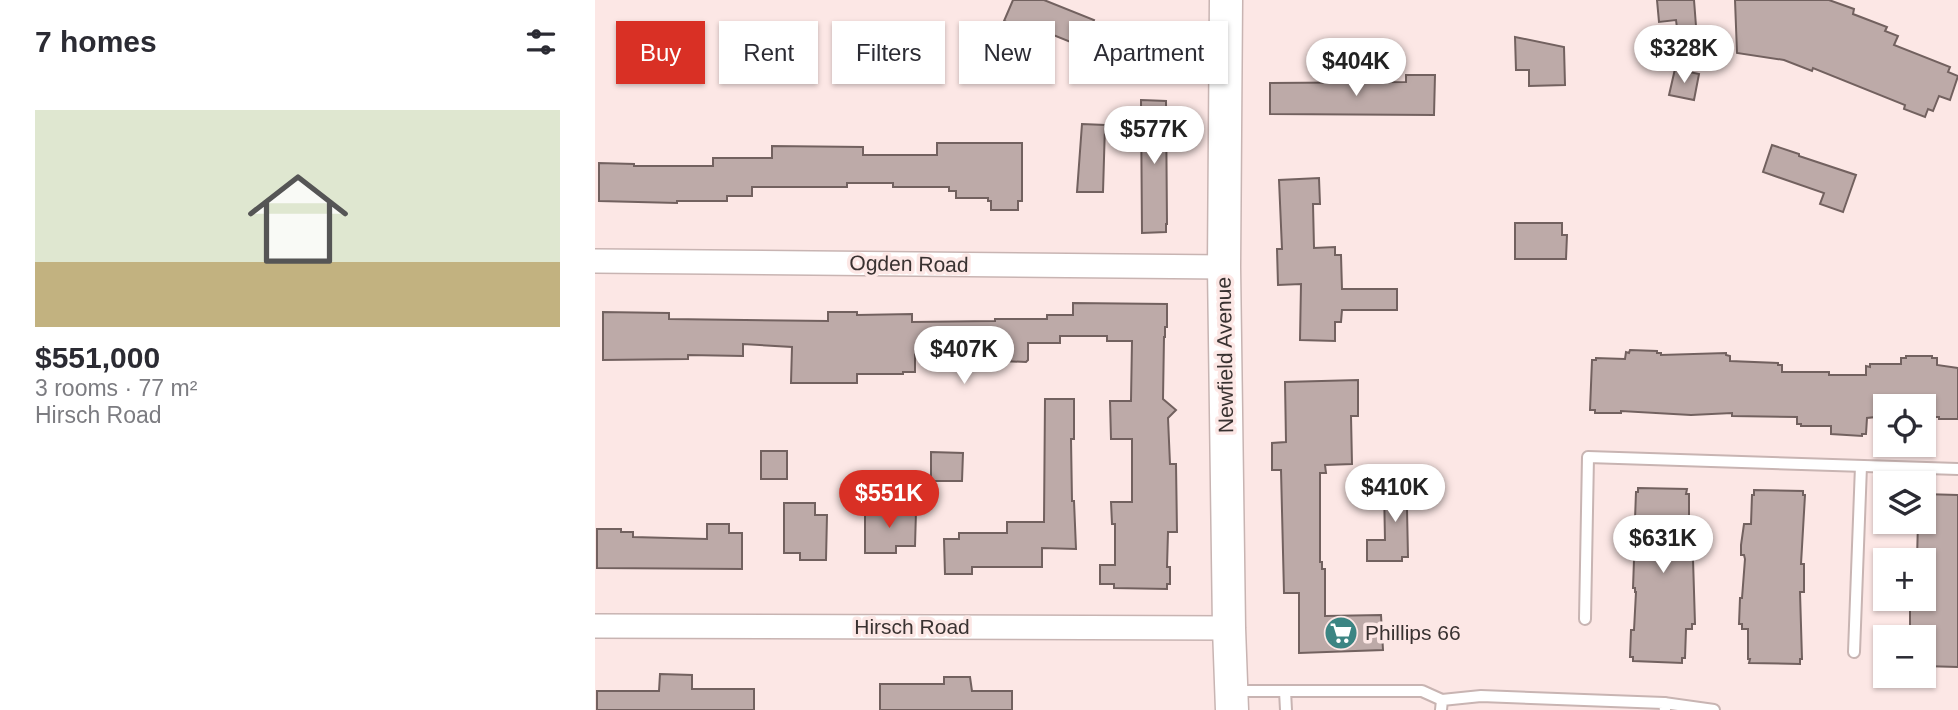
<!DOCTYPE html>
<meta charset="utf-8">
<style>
:root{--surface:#fff;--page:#f7f7f7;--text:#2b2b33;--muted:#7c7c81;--line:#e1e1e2;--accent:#d93025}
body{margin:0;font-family:Arial,sans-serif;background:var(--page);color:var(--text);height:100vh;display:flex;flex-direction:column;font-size:26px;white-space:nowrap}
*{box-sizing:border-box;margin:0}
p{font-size:23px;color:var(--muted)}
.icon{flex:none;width:38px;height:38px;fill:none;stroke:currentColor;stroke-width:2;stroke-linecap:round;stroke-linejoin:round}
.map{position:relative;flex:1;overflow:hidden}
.drawer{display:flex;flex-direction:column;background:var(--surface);width:595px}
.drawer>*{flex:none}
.hud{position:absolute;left:21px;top:21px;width:665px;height:63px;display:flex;gap:14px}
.fabs{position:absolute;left:1278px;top:394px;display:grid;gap:14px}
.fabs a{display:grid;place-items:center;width:63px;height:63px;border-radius:0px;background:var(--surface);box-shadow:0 2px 5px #0004;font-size:35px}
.price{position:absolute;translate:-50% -60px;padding:0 16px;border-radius:24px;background:#fff;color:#222;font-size:23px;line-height:46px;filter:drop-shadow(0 2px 4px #0008)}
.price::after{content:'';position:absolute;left:50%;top:42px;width:21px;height:16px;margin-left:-10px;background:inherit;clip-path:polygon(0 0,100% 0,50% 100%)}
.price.on{background:var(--accent);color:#fff}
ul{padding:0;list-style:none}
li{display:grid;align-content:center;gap:14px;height:371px;padding:0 35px}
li+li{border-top:2px solid var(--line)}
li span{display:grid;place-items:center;height:217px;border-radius:0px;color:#555}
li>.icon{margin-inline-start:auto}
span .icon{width:126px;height:126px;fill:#fffc;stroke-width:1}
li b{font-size:30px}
h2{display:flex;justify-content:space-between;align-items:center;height:84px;padding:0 35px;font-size:30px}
.tag{padding:0 24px;border-radius:0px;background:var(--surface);box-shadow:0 2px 5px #0004;font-size:24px;line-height:63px}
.tag.on{background:var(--accent);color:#fff}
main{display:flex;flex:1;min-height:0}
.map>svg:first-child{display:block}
.building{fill:#bdaaa8;stroke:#72615f;stroke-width:2}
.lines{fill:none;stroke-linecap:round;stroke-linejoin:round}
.service-casing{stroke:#c8b4b2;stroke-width:14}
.minor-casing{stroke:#c8b4b2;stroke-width:26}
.secondary-casing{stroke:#c8b4b2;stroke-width:35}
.service{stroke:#fff;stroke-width:10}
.minor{stroke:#fff;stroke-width:23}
.secondary{stroke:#fff;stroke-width:32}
.labels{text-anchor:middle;stroke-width:7;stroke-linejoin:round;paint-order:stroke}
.street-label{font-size:21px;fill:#393231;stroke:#fce7e5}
.poi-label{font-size:21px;fill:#393231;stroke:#fce7e5;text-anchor:start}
</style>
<main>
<section class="drawer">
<h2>7 homes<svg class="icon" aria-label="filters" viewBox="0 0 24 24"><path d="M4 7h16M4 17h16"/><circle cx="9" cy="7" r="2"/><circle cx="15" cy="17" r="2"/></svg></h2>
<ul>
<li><span style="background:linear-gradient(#dfe7d0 70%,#c2b280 0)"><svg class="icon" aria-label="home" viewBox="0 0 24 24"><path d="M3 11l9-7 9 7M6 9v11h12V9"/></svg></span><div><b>$551,000</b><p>3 rooms · 77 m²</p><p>Hirsch Road</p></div></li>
</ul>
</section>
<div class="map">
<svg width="1363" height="710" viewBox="0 0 1363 710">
<rect width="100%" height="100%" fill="#fce7e5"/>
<g class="building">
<path d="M418 0H449L499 20 488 47 436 26 434 31 409 21Z"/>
<path d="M1062 0H1099L1101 26 1082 28 1081 20 1064 22Z"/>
<path d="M1140 0H1234L1259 9 1258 14 1292 27 1290 31 1303 36 1299 45 1355 67 1353 72 1363 76 1355 100 1344 96 1338 111 1333 109 1330 117 1309 109 1310 105 1218 68 1217 71 1189 60 1142 53Z"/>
<path d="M920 37 969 47 970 85 934 86V70H921Z"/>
<path d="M1080 69 1104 74 1099 100 1074 95Z"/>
<path d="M811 75H840L839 115 675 114V83L811 82Z"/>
<path d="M546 100 571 101 572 224H571V232L547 233Z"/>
<path d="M487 124 510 125 508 192H482Z"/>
<path d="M342 143H427V201H423V210H396V201H393V198H361V191H354V187H298V183H252V187H157V196H132V201H82V203L4 201V163L39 164V166H118V158H177V146L268 147V155H342Z"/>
<path d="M1177 145 1204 154V156L1261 175 1248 212 1225 204 1229 193 1168 172Z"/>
<path d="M724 178 725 204H718L719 248 740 247V255H746L747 289H802V310H747L746 322H740V341L705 340 706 284 683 285 682 249H687L684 180Z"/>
<path d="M920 223H967V235H972L971 259H920Z"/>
<path d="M478 303 572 304V327H570V337H569L568 399 581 410 573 418 575 464H581L582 532H573L572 567H575V584H572V589L519 588V584H505V565H520V524H517L516 502H537V439H516L515 401H536L537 341H512V336H465V343H433V360L431 362 406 361V359H402V358H364V351H320V372H308V374H262V383H196L197 347 148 344V356L93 355V359L8 360V312L74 313V319L233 321V312H262V315L317 314V322L400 321V319H452V315H478Z"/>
<path d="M1035 350 1062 351V353H1066V355L1131 353V355L1135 356V361L1183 363V365H1187V372H1234V375H1271V366L1275 367V364H1306V358H1311V356H1337V358H1342V365L1363 368V419H1344V417H1340V410L1328 409V406H1290V416L1272 418 1271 434H1267V436L1236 434V426H1206V424H1202V417L1137 416V413L1096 415 1026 411V413H1000V410H995L997 360H1001V358L1030 359 1031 352 1034 353Z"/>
<path d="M763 380V416H756L757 464 730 465 731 473H725V562H727V569H730V616L786 615 788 650 704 653V593H689L686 470H677V443L691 442 690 382Z"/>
<path d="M450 399H479V439H476L477 501H479L481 549 447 548V567H377V574H350L349 539H364V533H412V522H449Z"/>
<rect x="166" y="451" width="26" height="28"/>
<path d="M336 452 368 453 367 481H336Z"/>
<path d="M828 487V508L812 509 813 557H807V561H772V540H790L789 488Z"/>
<path d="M1043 488 1092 489 1091 494H1094V524H1100V528L1102 529 1101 555H1099L1098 559 1100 624H1097V629H1091L1090 658H1087V663L1038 661V657H1035L1036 630H1039L1041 592H1040V588H1038L1039 560H1041L1040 519 1041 492H1043Z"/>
<path d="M1159 490 1208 491V495H1210L1206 564H1209V592H1205L1207 659H1205V664L1154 663 1155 659H1153V629H1147V624H1144L1145 598H1147L1150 559 1149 555H1146V545L1149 524H1156L1157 495H1159Z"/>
<path d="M1328 494 1363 495V667L1328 666V637H1315V598H1328V560L1322 559 1323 522H1328Z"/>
<path d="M189 503H220V515H232L231 560H205V553H189Z"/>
<path d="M270 510 321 511 320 546H301V553H270Z"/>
<path d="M112 524H134V533H147V569L2 568V529H26V532H38V537L112 539Z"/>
<path d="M65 674 97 675V689H159V710H2V691H64Z"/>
<path d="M349 677H375L377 691H417V710H285V684H349Z"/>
</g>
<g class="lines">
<defs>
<g id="service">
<path d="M990 619 993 457 1363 469"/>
<path d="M1259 652 1266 466"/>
<path d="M639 691H827L847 700"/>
<path d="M690 691 691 710"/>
<path d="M1069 703 1119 710"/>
<path d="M846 710 847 700 886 696 1069 703 1070 710"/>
</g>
<g id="minor">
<path d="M0 261 629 267"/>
<path d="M0 626 634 628"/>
</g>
<path id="secondary" d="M631 0 629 267 634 628 637 710"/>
</defs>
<use href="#service" class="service-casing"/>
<use href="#minor" class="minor-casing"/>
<use href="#secondary" class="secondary-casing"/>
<use href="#service" class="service"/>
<use href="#minor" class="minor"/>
<use href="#secondary" class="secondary"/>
</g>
<defs>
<symbol id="supermarket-disc" viewBox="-11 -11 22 22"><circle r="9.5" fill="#3c8583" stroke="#fce7e5"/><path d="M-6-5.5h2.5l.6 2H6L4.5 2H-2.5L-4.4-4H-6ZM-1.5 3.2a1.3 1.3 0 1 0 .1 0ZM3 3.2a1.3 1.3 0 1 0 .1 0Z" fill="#fff"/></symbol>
</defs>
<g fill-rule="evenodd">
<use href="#supermarket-disc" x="727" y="614" width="38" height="38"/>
</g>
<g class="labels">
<g class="street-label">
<text transform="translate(314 264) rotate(1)" y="7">Ogden Road</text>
<text transform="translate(630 355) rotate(-91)" y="7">Newfield Avenue</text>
<text x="317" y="634">Hirsch Road</text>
</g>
<g class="poi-label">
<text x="770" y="640">Phillips 66</text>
</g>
</g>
</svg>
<div class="fabs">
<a><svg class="icon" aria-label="locate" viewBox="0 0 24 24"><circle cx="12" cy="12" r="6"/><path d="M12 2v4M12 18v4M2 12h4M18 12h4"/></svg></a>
<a><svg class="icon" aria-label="layers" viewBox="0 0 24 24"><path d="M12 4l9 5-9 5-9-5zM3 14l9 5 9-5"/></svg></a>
<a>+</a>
<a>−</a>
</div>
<b class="price" style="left:1089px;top:85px">$328K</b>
<b class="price" style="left:761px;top:98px">$404K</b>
<b class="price" style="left:559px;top:166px">$577K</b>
<b class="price" style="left:369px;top:386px">$407K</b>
<b class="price" style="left:800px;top:524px">$410K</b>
<b class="price on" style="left:294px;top:530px">$551K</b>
<b class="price" style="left:1068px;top:575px">$631K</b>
<div class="hud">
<a class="tag on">Buy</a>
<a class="tag">Rent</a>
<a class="tag">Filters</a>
<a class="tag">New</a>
<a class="tag">Apartment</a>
</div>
</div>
</main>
